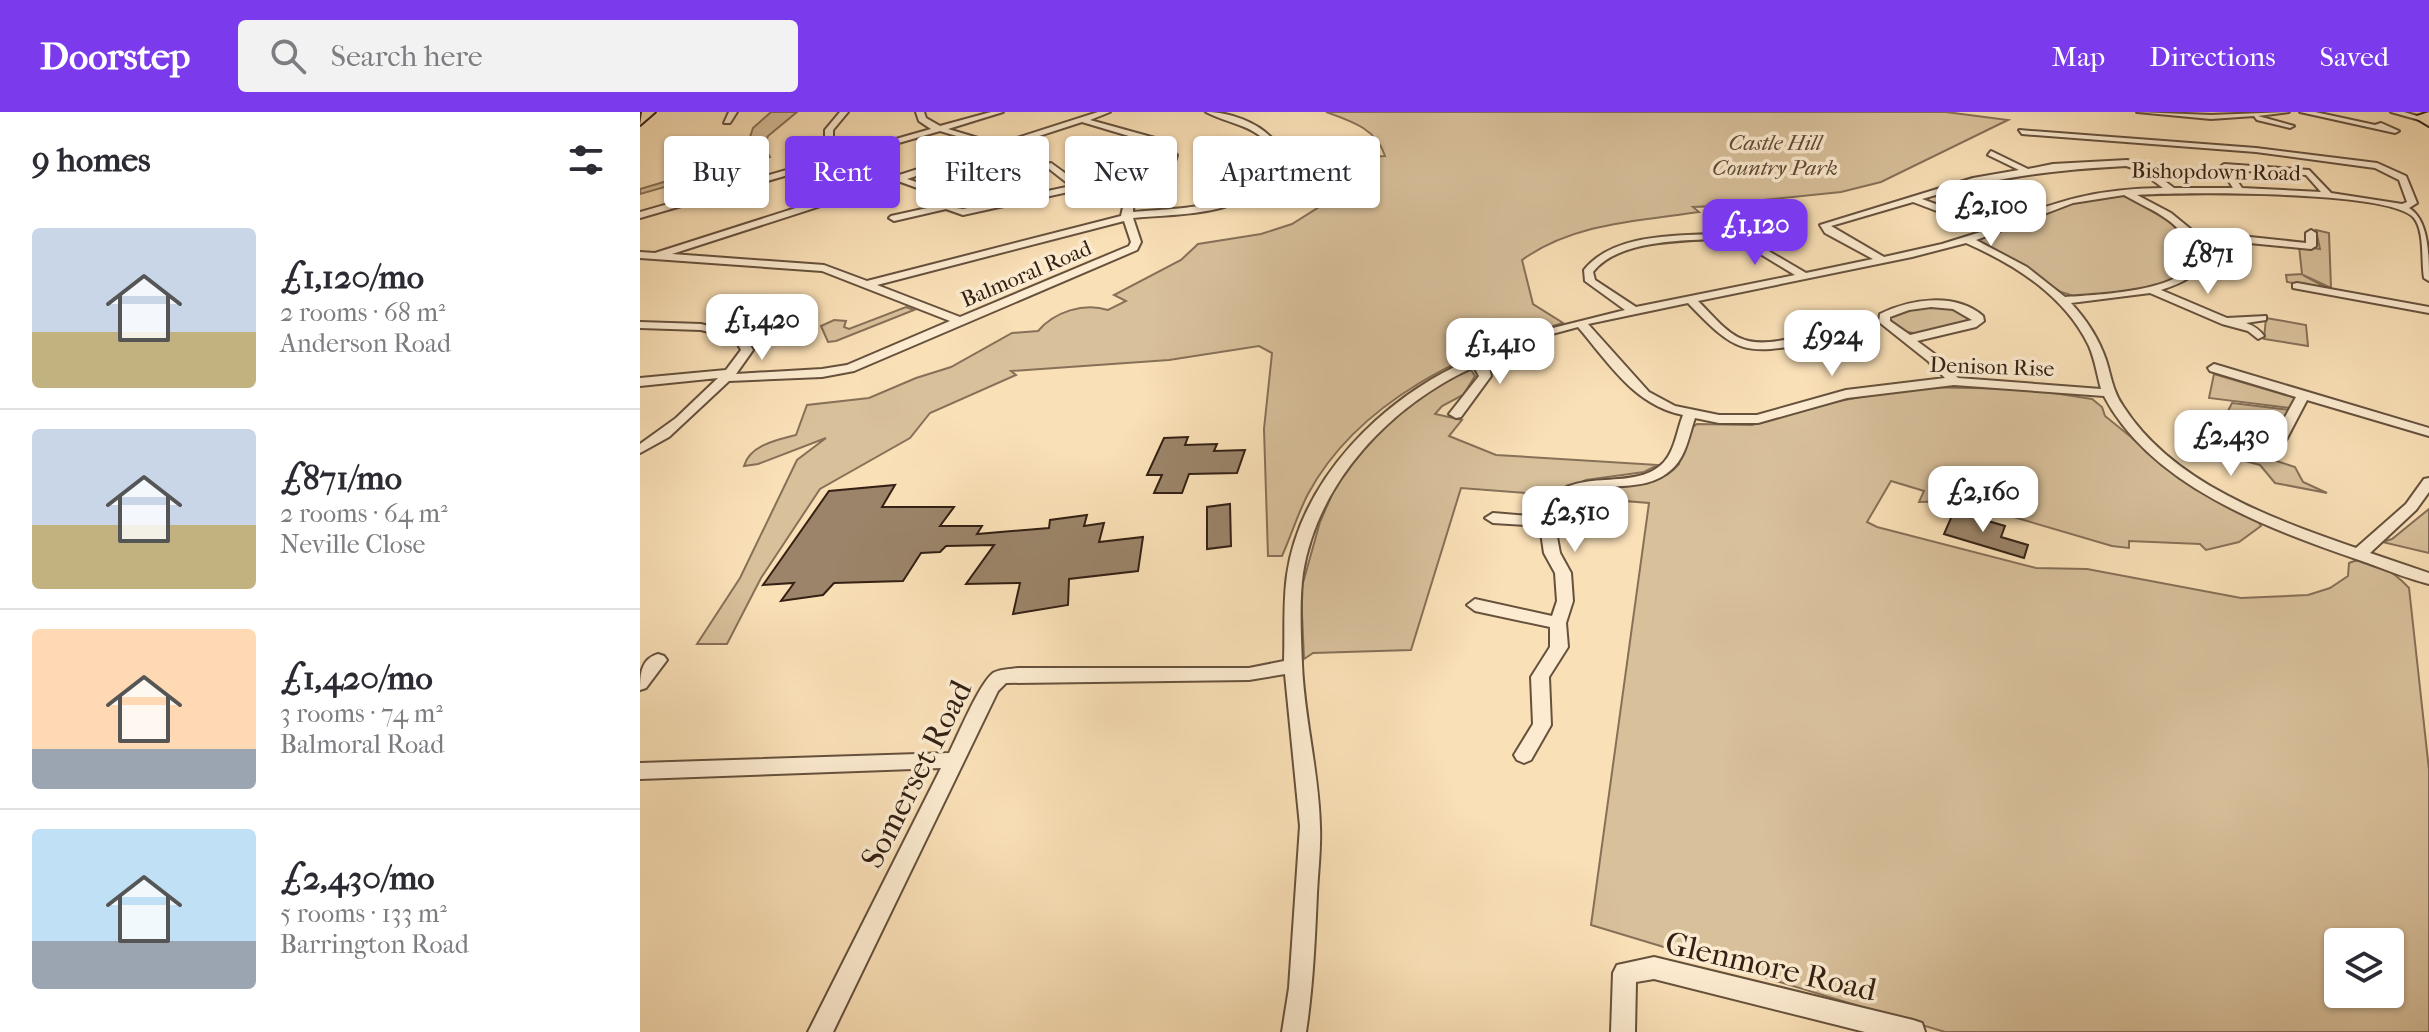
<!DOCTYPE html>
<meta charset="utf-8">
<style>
:root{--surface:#fff;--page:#f2f2f3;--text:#2b2b33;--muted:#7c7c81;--line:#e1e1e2;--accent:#7c3aed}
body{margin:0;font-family:"IM FELL French Canon",serif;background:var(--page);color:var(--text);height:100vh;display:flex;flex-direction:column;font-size:30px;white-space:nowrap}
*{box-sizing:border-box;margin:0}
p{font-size:26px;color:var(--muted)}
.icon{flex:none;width:44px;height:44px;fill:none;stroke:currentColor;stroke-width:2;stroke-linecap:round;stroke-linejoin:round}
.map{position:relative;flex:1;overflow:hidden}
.drawer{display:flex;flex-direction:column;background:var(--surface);width:640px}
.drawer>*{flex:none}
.top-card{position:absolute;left:24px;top:24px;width:760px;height:72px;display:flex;gap:16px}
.controls{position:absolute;left:1684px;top:816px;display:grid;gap:16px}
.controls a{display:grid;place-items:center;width:80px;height:80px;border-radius:8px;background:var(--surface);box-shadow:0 2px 6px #0004;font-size:40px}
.price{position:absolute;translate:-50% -68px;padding:0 18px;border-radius:16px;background:#fff;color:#222;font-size:26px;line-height:52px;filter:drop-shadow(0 2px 4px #0008)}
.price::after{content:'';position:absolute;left:50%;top:48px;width:24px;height:18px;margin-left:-12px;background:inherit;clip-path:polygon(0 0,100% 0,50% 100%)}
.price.current{background:var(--accent);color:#fff}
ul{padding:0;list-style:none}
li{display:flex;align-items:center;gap:24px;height:200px;padding:0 32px}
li+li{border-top:2px solid var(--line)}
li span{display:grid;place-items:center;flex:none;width:224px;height:160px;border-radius:8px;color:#555}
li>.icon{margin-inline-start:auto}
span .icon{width:96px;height:96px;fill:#fffc;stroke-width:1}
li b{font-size:34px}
h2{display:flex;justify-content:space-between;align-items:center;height:96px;padding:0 32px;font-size:34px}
.chip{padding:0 28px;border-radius:8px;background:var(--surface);box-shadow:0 2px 6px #0004;font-size:28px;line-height:72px}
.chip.current{background:var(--accent);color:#fff}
header{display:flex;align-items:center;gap:48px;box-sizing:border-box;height:112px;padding:0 40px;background:var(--accent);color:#fff}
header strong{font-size:38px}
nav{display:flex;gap:44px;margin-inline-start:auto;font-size:28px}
.search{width:560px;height:72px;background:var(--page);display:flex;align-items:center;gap:20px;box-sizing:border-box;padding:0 28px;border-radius:8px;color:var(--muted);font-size:30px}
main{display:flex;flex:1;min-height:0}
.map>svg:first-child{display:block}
.green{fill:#d8c09b;stroke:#867058;stroke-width:2;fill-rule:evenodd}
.building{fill:#9b8469;stroke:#342114;stroke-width:2}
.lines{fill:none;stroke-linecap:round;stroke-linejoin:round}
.street-casing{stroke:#66513d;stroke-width:4}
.primary-casing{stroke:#342114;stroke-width:4}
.highway-casing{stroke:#342114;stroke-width:4}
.street{fill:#fcebd0;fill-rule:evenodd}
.primary{fill:#fae0b7;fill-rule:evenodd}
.highway{fill:#fae0b7;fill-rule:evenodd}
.labels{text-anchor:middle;stroke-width:7;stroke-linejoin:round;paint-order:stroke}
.far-park-label{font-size:22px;font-style:italic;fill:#5d4936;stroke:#fcebd0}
.far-street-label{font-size:22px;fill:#342114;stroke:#fcebd0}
.near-street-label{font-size:32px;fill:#342114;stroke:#fcebd0}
</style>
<header>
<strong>Doorstep</strong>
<div class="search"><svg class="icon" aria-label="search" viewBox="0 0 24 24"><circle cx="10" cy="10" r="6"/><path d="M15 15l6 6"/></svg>Search here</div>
<nav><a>Map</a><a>Directions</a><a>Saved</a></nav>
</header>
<main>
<section class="drawer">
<h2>9 homes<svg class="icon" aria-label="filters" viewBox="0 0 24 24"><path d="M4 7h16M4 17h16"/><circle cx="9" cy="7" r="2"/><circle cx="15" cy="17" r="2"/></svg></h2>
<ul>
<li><span style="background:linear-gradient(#c9d6e8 65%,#c2b280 0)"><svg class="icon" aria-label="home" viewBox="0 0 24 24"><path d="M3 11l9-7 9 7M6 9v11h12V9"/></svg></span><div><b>£1,120/mo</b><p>2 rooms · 68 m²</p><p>Anderson Road</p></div></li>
<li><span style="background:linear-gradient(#c9d6e8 60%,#c2b280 0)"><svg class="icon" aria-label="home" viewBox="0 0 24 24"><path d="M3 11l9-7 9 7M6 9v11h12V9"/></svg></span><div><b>£871/mo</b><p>2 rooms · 64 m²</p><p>Neville Close</p></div></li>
<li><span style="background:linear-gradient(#ffd9b3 75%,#9aa5b1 0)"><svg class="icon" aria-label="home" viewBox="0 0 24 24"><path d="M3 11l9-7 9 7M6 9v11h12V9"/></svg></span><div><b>£1,420/mo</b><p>3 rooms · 74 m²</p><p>Balmoral Road</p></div></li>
<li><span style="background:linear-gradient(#bfe0f5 70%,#9aa5b1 0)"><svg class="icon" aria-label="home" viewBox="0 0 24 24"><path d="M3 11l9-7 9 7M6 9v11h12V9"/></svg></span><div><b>£2,430/mo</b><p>5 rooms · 133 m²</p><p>Barrington Road</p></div></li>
</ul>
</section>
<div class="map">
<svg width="1789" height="920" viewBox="0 0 1789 920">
<rect width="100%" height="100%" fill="#fae0b7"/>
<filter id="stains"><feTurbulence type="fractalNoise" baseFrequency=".0025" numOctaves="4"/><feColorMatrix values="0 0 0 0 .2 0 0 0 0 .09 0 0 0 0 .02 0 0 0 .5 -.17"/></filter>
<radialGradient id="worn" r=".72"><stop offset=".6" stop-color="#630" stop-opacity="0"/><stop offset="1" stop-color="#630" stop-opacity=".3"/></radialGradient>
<g class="green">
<path d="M131 0H157L128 24 124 35 130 45 0 82V77L88 51 96 46V29L110 25 113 16Z"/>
<path d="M686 0H1306L1368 8 1241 70 1201 80 1123 88 1133 92 1053 95 1059 100C998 109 933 111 882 148L893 192 923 211C827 238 718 289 668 382 658 401 651 424 642 444H628L624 317 632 241 619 234 529 248 371 259 376 263 290 301 270 326 180 377 121 466 87 532H57L100 466 157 348 186 326 118 352 104 354C110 333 137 328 156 323L167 293 229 286 276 266 311 255 372 221 398 219C414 200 444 190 468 198L486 189 474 183 541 148 558 132 621 122 652 112 690 88 701 58 711 51 723 45 745 44C737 17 711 9 686 0Z"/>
<path d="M1475 82C1507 88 1537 110 1554 137L1548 155 1526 171 1488 180 1437 185 1421 180 1339 128 1425 93Z"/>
<path d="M1676 118 1689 121 1691 176 1663 163 1691 178 1647 170 1646 163 1662 162 1659 134 1680 137Z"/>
<path d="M1307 193 1331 208C1309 219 1262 232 1247 206L1258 200Z"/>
<path d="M266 195 274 198 196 229 188 230 181 214 194 208 206 209 204 215 209 217Z"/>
<path d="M1626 206 1666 213 1668 234 1624 227Z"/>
<path d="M831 258 835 264 823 283 802 294 795 302 822 308 809 324 856 343 1018 353 1004 360 946 368 911 383 821 376 771 538 673 541 664 547 661 478 680 410 698 369 722 337 761 301 810 265Z"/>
<path d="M1574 262 1656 286 1650 296 1569 286Z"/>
<path d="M1276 275 1387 277 1452 287 1462 295 1465 304 1507 338 1617 407 1621 414 1599 430 1566 438 1560 432 1489 429V436L1472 434 1319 389 1279 390 1284 379 1251 369 1227 410 1237 415 1396 456 1447 457 1601 486 1668 483 1690 476 1708 464 1709 451C1729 441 1755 461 1769 476L1789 658V920H1305L951 813 1009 391 933 385C965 369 1016 382 1039 352L1042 323 1057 312 1112 313 1199 289ZM1698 830H1750V882H1698Z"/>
<path d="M1592 291 1650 298 1637 321 1620 319 1618 323 1582 311Z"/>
<path d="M1578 330 1655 355 1663 370 1687 381 1635 371 1620 353 1560 337Z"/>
<path d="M1789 397V441L1742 430 1752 427Z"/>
</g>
<g class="building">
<path d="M548 325 545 333 577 332 574 339 605 338 597 361 549 362 542 381H514L522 363H507L524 326Z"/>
<path d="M255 373 242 395H314L300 414H342L337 422 409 416 410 408 447 403 444 414 464 411 459 430 503 425 498 459 429 467 428 493 373 502 380 471 326 472 354 433 306 434 300 440 281 441 263 469 194 471 183 483 141 489 154 471 123 473 189 379Z"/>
<path d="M590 392 591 434 567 437V395Z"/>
<path d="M1314 399 1365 414 1361 425 1388 433 1384 446 1304 422Z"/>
</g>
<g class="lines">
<defs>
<g id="street">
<path d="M89 0H97L90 11H84Z"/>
<path d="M200 0H208L193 18V27L217 38 291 17 279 9 276 0H284L286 6 300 14 351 0H363L308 17 358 32 458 0H470L450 8 515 26 537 43C530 74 493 68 493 100 545 95 602 99 634 50 630 14 592 14 566 0 614 0 678 43 614 82 579 104 533 102 493 106L501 130 497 138 214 259 182 265 89 269 29 325 0 341V332L36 306 78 266 0 274V266L86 258 101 238 95 227 61 218 0 216V210L61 212 104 223 113 238 96 262 182 257 207 253 310 209 182 159 0 146V140L15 141 350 34 300 19 0 106V100L209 40 185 28V18ZM442 10 509 30 529 44 526 54C499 82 472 65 440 72L411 51 408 52V56L431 74 323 97 316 96 289 74 267 67ZM258 69 283 78 301 93 251 104 249 106 254 109 306 97 323 103 451 75 493 76 484 91 481 104 227 169 184 153 32 142ZM484 109 491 130 489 134 320 205 237 173Z"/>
<path d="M1497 0 1571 3 1649 0 1618 4 1654 14 1650 16 1617 8 1614 4 1571 7Z"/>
<path d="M1660 0H1675L1735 13 1741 11 1759 19 1755 21Z"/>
<path d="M1751 0H1764L1787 7 1783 9Z"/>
<path d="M1379 18 1616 36 1737 51 1766 64 1777 91 1769 96C1789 108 1789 144 1789 169L1784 166C1781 149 1785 120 1774 106 1751 78 1538 80 1497 83L1531 101 1553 119 1666 131V121L1671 118 1676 121V134L1671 137 1557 126 1565 142C1556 166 1544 170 1521 178L1587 206 1626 204V208L1606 211C1614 214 1619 217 1624 224L1618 227 1608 219 1582 212 1510 181 1431 191C1446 207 1459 227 1466 248 1471 264 1473 280 1483 294 1533 372 1633 407 1716 436L1766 392 1784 367 1789 366V380L1776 398 1730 441 1789 461V472C1765 466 1742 456 1719 448 1629 417 1511 374 1464 284L1314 273 1207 286 1118 311H1079L1055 306C1049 323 1046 345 1032 357 997 390 948 356 913 403L920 441 931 461 933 489 926 511 928 535 909 565 911 613 891 648 884 651 877 648 874 643 893 612 891 565 910 535V515L835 499 827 493 835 487 912 504 917 489 915 461 904 441 900 414 853 411 845 406 853 401 899 405C922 346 992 385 1024 350 1035 338 1037 318 1043 303 994 293 969 251 938 215L901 225 844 251 849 256 851 264 821 305 816 306 809 302 839 264 834 255C751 293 678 369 663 461 659 488 661 525 662 552 664 606 679 660 680 715 681 737 678 759 677 781 675 828 673 874 666 920H642L649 876 660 714 645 562 609 568 366 571 358 579 193 920H168L301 656 0 667V651L309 641C318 623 339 572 353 561 359 557 371 557 378 556H609L644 549C645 521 643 491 647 463 661 367 742 287 827 249L829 246 893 221 985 198 945 169 944 158C975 119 1041 125 1086 121L1081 117 1086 114 1166 161 1233 147 1185 121 1180 113 1333 66 1379 58 1348 43 1351 39 1388 57 1413 52 1487 48 1505 54 1534 76H1593L1580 55 1584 52 1669 58 1691 81 1762 92 1767 90 1759 68 1735 56 1616 40 1382 22ZM1486 54 1499 58 1523 76C1455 77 1419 88 1355 114L1282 87C1354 65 1412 58 1486 54ZM1590 58 1666 63 1681 80 1602 76ZM1484 83C1516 101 1539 107 1555 142 1553 146 1553 150 1550 154 1533 180 1454 183 1425 185L1387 155 1336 128 1433 91ZM1273 90 1347 118 1302 132 1244 145 1191 114ZM1094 126 1155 163 996 195 955 168 953 160C980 125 1053 129 1094 126ZM1326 131C1376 153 1425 184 1449 234 1455 248 1457 262 1461 277L1318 266 1296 243 1277 229 1336 215 1344 209 1343 204C1315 180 1270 187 1240 202L1239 210 1288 249 1305 266 1206 278 1117 303H1079L1035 294 1009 280 948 212 1048 191C1097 242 1103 243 1172 231L1178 227 1176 225C1164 223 1151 227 1138 229 1096 236 1086 217 1058 189L1272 145ZM1291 195 1313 197 1332 208 1270 223 1250 209V205L1269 198Z"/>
<path d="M1657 171 1789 195V201L1653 176V172Z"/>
<path d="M1574 252 1789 316V324L1667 288 1645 330H1635L1633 327 1656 285 1570 259 1568 256Z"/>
<path d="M18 542 24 544 27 548 6 576 0 578C0 562 1 547 18 542Z"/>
<path d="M1014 845 1273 908 1282 911 1285 920H1225L1014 867 996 870 995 920H971L973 861 977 853Z"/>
</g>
<path id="primary" d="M2 0H15L0 13Z"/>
<path id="highway" d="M1789 0V14L1774 5Z"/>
</defs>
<use href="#street" class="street-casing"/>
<use href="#primary" class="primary-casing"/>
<use href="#highway" class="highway-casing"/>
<use href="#street" class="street"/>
<use href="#primary" class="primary"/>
<use href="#highway" class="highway"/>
</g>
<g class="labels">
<g class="far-park-label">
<text x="1135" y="38">Castle Hill<tspan x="1135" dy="25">Country Park</tspan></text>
</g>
<g class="far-street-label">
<text transform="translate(1576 59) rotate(1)" y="8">Bishopdown Road</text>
<text transform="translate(386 161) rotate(-23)" y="8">Balmoral Road</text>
<text transform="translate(1352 254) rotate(2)" y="8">Denison Rise</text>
</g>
<g class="near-street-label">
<text transform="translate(276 662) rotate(-63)" y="11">Somerset Road</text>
<text transform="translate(1131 854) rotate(13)" y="11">Glenmore Road</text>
</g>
</g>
<rect width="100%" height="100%" filter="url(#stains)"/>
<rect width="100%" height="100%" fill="url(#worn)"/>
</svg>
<div class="controls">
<a><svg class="icon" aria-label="layers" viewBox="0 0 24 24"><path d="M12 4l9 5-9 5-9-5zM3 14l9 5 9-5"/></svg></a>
</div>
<b class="price" style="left:1351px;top:136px">£2,100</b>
<b class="price current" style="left:1115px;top:155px">£1,120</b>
<b class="price" style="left:1568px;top:184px">£871</b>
<b class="price" style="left:122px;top:250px">£1,420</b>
<b class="price" style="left:1192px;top:266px">£924</b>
<b class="price" style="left:860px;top:274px">£1,410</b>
<b class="price" style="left:1591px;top:366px">£2,430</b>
<b class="price" style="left:1343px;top:422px">£2,160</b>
<b class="price" style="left:935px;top:442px">£2,510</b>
<div class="top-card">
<a class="chip">Buy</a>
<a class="chip current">Rent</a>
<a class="chip">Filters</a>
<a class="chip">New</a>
<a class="chip">Apartment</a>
</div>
</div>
</main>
